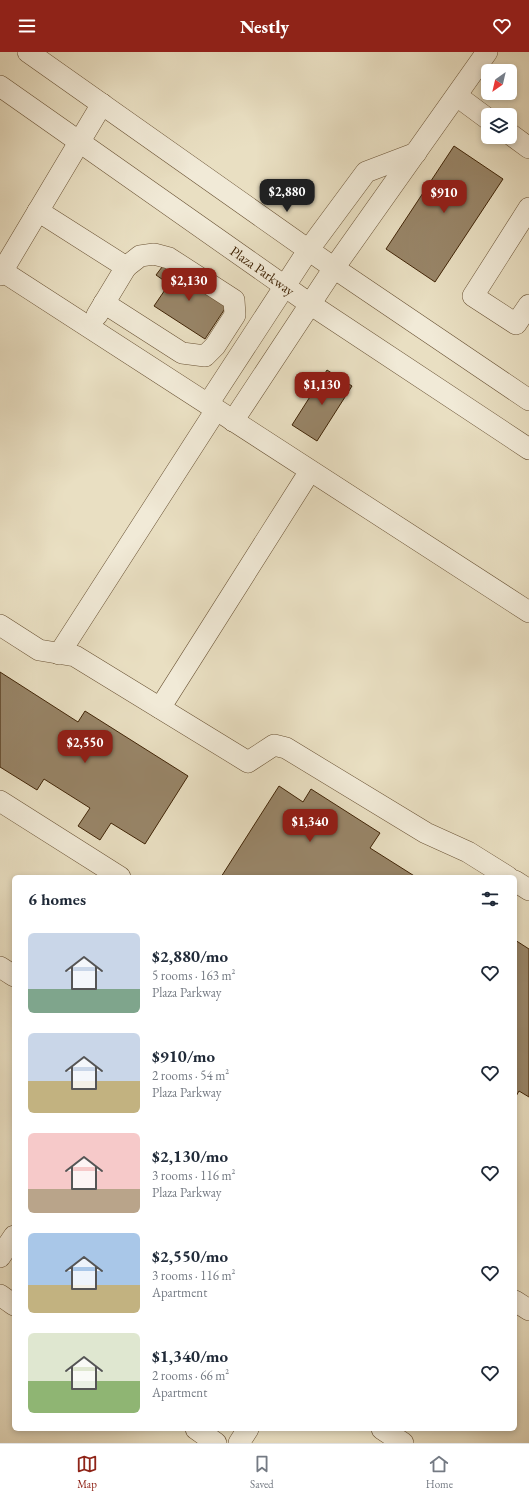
<!DOCTYPE html>
<meta charset="utf-8">
<style>
:root{--surface:#fff;--page:#f2f2f3;--text:#1f2937;--muted:#747a83;--line:#e0e1e3;--accent:#8f2418}
body{margin:0;font-family:"EB Garamond",serif;background:var(--page);color:var(--text);height:100vh;display:flex;flex-direction:column;font-size:15px;white-space:nowrap}
*{box-sizing:border-box;margin:0}
p{font-size:13px;color:var(--muted)}
.icon{flex:none;width:22px;height:22px;fill:none;stroke:currentColor;stroke-width:2;stroke-linecap:round;stroke-linejoin:round}
.map{position:relative;flex:1;overflow:hidden}
.side{position:absolute;left:12px;top:823px;width:505px;height:556px;display:flex;flex-direction:column;background:var(--surface);border-radius:6px;box-shadow:0 2px 6px #0003}
.side>*{flex:none}
.needle{width:26px;rotate:214deg}
.buttons{position:absolute;left:481px;top:12px;display:grid;gap:8px}
.buttons a{display:grid;place-items:center;width:36px;height:36px;border-radius:6px;background:var(--surface);box-shadow:0 2px 6px #0003;font-size:20px}
.price{position:absolute;translate:-50% -34px;padding:0 9px;border-radius:8px;background:var(--accent);color:#fff;font-size:13px;line-height:26px;filter:drop-shadow(0 1px 2px #0008)}
.price::after{content:'';position:absolute;left:50%;top:24px;width:12px;height:9px;margin-left:-6px;background:inherit;clip-path:polygon(0 0,100% 0,50% 100%)}
.price.current{background:#222;color:#fff}
ul{padding:0;list-style:none}
li{display:flex;align-items:center;gap:12px;height:100px;padding:0 16px}
li span{display:grid;place-items:center;flex:none;width:112px;height:80px;border-radius:6px;color:#555}
li>.icon{margin-inline-start:auto}
span .icon{width:48px;height:48px;fill:#fffc;stroke-width:1}
li b{font-size:17px}
h2{display:flex;justify-content:space-between;align-items:center;height:48px;padding:0 16px;font-size:17px}
header{display:flex;justify-content:space-between;align-items:center;height:52px;padding:0 16px;background:var(--accent);color:#fff;font-size:18px;font-weight:800}
.tabs{display:flex;justify-content:space-around;align-items:center;height:56px;border-top:1px solid var(--line);background:var(--surface);font-size:11px;color:var(--muted)}
.tabs a{display:grid;justify-items:center;gap:2px}
.tabs .current{color:var(--accent)}
.map>svg:first-child{display:block}
.building{fill:#988568;stroke:#402406}
.lines{fill:none;stroke-linecap:round;stroke-linejoin:round}
.minor-casing{stroke:#6a5335;stroke-width:22}
.minor{stroke:#f1ead7;stroke-width:21}
.labels{text-anchor:middle;stroke-width:3.5;stroke-linejoin:round;paint-order:stroke}
.street-label{font-size:14px;fill:#402406;stroke:#f1ead7}
</style>
<header><svg class="icon" aria-label="menu" viewBox="0 0 24 24"><path d="M4 6h16M4 12h16M4 18h16"/></svg>Nestly<svg class="icon" aria-label="heart" viewBox="0 0 24 24"><path d="M12 20l-8-8c-3-5 5-10 8-4 3-6 11-1 8 4z"/></svg></header>
<div class="map">
<svg width="529" height="1391" viewBox="0 0 529 1391">
<rect width="100%" height="100%" fill="#e9dfc2"/>
<filter id="stains"><feTurbulence type="fractalNoise" baseFrequency=".005" numOctaves="4"/><feColorMatrix values="0 0 0 0 .2 0 0 0 0 .09 0 0 0 0 .02 0 0 0 .5 -.17"/></filter>
<radialGradient id="worn" r=".72"><stop offset=".6" stop-color="#630" stop-opacity="0"/><stop offset="1" stop-color="#630" stop-opacity=".3"/></radialGradient>
<g class="building">
<path d="M454 94 503 127 435 230 386 197Z"/>
<path d="M165 211 228 252 205 287 154 254 169 232 156 223Z"/>
<path d="M327 318 352 334 317 389 292 373Z"/>
<path d="M0 620 78 670 85 659 188 724 145 792 111 771 100 788 78 774 90 756 44 727 37 738 0 715Z"/>
<path d="M279 734 303 750 311 737 380 781 370 796 416 825H221Z"/>
<path d="M515 888 529 897V1045L519 1039 515 1046Z"/>
</g>
<g class="lines">
<defs>
<g id="minor">
<path d="M28 0 334 216 529 348"/>
<path id="s1" d="M0 34 310 252 529 397"/>
<path d="M457 44 488 67"/>
<path d="M510 82 529 96"/>
<path d="M529 156 473 244 516 272 529 253"/>
<path d="M38 159 126 215 97 263"/>
<path d="M2 219 529 560"/>
<path d="M0 223 102 52"/>
<path d="M104 251 182 301 205 304 215 294 235 263 234 248 169 206 154 202 140 204 126 215"/>
<path d="M208 352 309 197 366 120 416 101"/>
<path d="M233 369 334 216 487 0"/>
<path d="M0 573 39 598 75 604 248 710 274 693 286 696 426 781 468 800 508 825"/>
<path d="M59 602 216 358"/>
<path d="M160 656 310 419"/>
<path d="M0 749 120 825"/>
<path d="M515 829 529 838"/>
<path d="M0 915 14 924"/>
<path d="M0 1205 14 1184"/>
<path d="M0 1243 14 1253"/>
<path d="M515 1249 529 1258"/>
<path d="M196 1377 216 1391"/>
<path d="M382 1377 403 1391"/>
<path d="M239 1391 248 1377"/>
</g>
</defs>
<use href="#minor" class="minor-casing"/>
<use href="#minor" class="minor"/>
</g>
<g class="labels">
<g class="street-label">
<text dy="5" stroke="none"><textPath href="#s1" startOffset="321">Plaza Parkway</textPath></text>
</g>
</g>
<rect width="100%" height="100%" filter="url(#stains)"/>
<rect width="100%" height="100%" fill="url(#worn)"/>
</svg>
<div class="buttons">
<a><svg class="needle" viewBox="-14 -14 28 28"><path d="M0-13l5 13h-10z" fill="#e53935"/><path d="M0 13l5-13h-10z" fill="#747a83"/></svg></a>
<a><svg class="icon" aria-label="layers" viewBox="0 0 24 24"><path d="M12 4l9 5-9 5-9-5zM3 14l9 5 9-5"/></svg></a>
</div>
<b class="price current" style="left:287px;top:161px">$2,880</b>
<b class="price" style="left:444px;top:162px">$910</b>
<b class="price" style="left:189px;top:250px">$2,130</b>
<b class="price" style="left:322px;top:354px">$1,130</b>
<b class="price" style="left:85px;top:712px">$2,550</b>
<b class="price" style="left:310px;top:791px">$1,340</b>
<section class="side">
<h2>6 homes<svg class="icon" aria-label="filters" viewBox="0 0 24 24"><path d="M4 7h16M4 17h16"/><circle cx="9" cy="7" r="2"/><circle cx="15" cy="17" r="2"/></svg></h2>
<ul>
<li><span style="background:linear-gradient(#c9d6e8 70%,#7fa58c 0)"><svg class="icon" aria-label="home" viewBox="0 0 24 24"><path d="M3 11l9-7 9 7M6 9v11h12V9"/></svg></span><div><b>$2,880/mo</b><p>5 rooms · 163 m²</p><p>Plaza Parkway</p></div><svg class="icon" aria-label="heart" viewBox="0 0 24 24"><path d="M12 20l-8-8c-3-5 5-10 8-4 3-6 11-1 8 4z"/></svg></li>
<li><span style="background:linear-gradient(#c9d6e8 60%,#c2b280 0)"><svg class="icon" aria-label="home" viewBox="0 0 24 24"><path d="M3 11l9-7 9 7M6 9v11h12V9"/></svg></span><div><b>$910/mo</b><p>2 rooms · 54 m²</p><p>Plaza Parkway</p></div><svg class="icon" aria-label="heart" viewBox="0 0 24 24"><path d="M12 20l-8-8c-3-5 5-10 8-4 3-6 11-1 8 4z"/></svg></li>
<li><span style="background:linear-gradient(#f6c9c9 70%,#b9a48a 0)"><svg class="icon" aria-label="home" viewBox="0 0 24 24"><path d="M3 11l9-7 9 7M6 9v11h12V9"/></svg></span><div><b>$2,130/mo</b><p>3 rooms · 116 m²</p><p>Plaza Parkway</p></div><svg class="icon" aria-label="heart" viewBox="0 0 24 24"><path d="M12 20l-8-8c-3-5 5-10 8-4 3-6 11-1 8 4z"/></svg></li>
<li><span style="background:linear-gradient(#a9c7e8 65%,#c2b280 0)"><svg class="icon" aria-label="home" viewBox="0 0 24 24"><path d="M3 11l9-7 9 7M6 9v11h12V9"/></svg></span><div><b>$2,550/mo</b><p>3 rooms · 116 m²</p><p>Apartment</p></div><svg class="icon" aria-label="heart" viewBox="0 0 24 24"><path d="M12 20l-8-8c-3-5 5-10 8-4 3-6 11-1 8 4z"/></svg></li>
<li><span style="background:linear-gradient(#dfe7d0 60%,#8fb573 0)"><svg class="icon" aria-label="home" viewBox="0 0 24 24"><path d="M3 11l9-7 9 7M6 9v11h12V9"/></svg></span><div><b>$1,340/mo</b><p>2 rooms · 66 m²</p><p>Apartment</p></div><svg class="icon" aria-label="heart" viewBox="0 0 24 24"><path d="M12 20l-8-8c-3-5 5-10 8-4 3-6 11-1 8 4z"/></svg></li>
</ul>
</section>
</div>
<nav class="tabs">
<a class="current"><svg class="icon" aria-label="map" viewBox="0 0 24 24"><path d="M3 6l6-2 6 2 6-2v14l-6 2-6-2-6 2zM9 4v14M15 6v14"/></svg>Map</a>
<a><svg class="icon" aria-label="saved" viewBox="0 0 24 24"><path d="M7 4h10v16l-5-4-5 4z"/></svg>Saved</a>
<a><svg class="icon" aria-label="home" viewBox="0 0 24 24"><path d="M3 11l9-7 9 7M6 9v11h12V9"/></svg>Home</a>
</nav>
